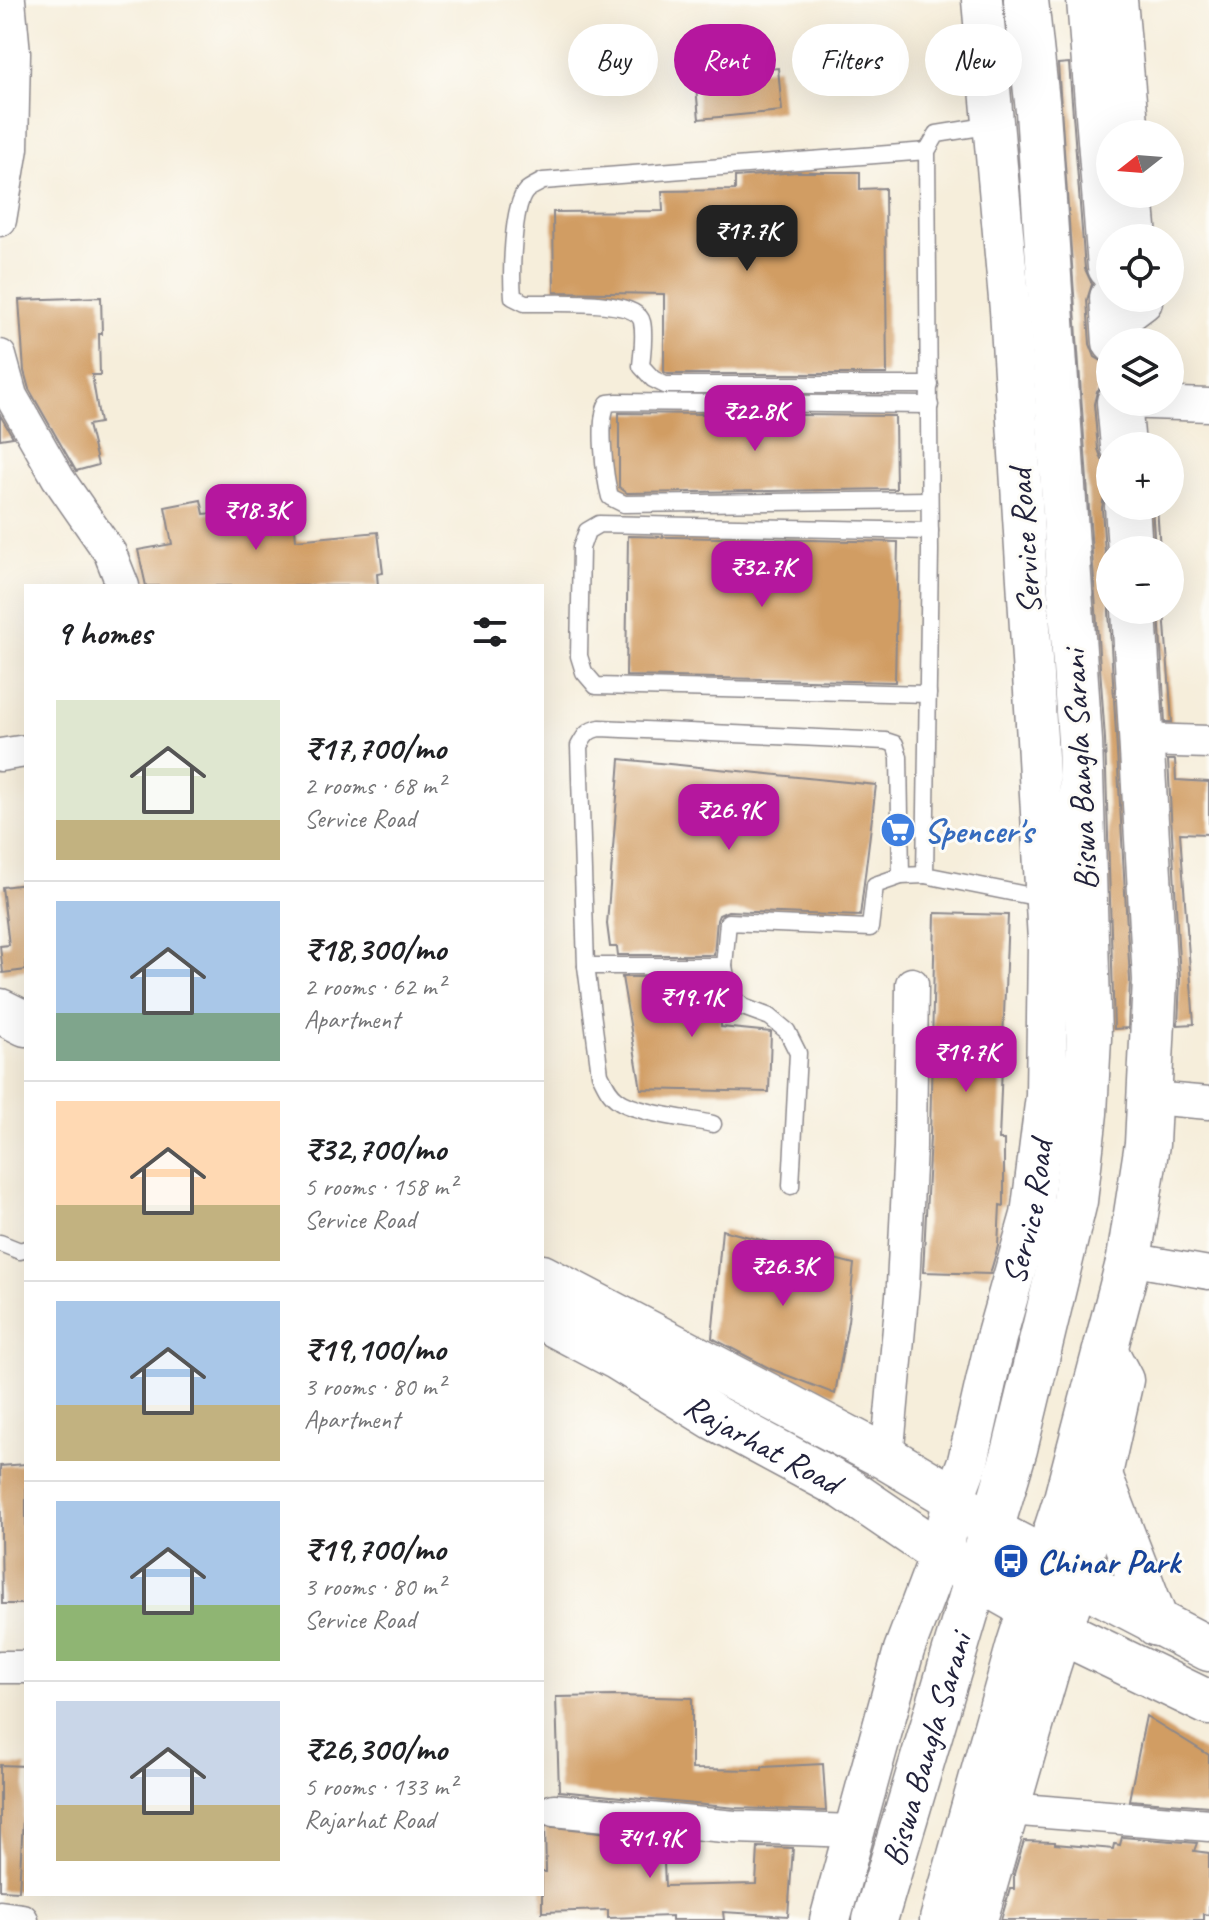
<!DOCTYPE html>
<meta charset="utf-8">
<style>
:root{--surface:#fff;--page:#f6f6f6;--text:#202124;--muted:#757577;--line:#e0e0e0;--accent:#b5179e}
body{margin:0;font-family:Caveat,sans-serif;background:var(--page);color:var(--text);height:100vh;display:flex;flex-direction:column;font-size:30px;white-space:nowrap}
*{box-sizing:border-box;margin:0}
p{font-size:26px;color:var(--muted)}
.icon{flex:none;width:44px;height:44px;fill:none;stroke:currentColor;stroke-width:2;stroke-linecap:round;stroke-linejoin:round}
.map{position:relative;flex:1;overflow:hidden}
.side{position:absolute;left:24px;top:584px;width:520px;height:1312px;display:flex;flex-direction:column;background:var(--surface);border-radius:0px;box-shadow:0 8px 32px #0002}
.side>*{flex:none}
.guide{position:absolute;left:568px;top:24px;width:520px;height:72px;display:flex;gap:16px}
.needle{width:52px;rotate:253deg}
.buttons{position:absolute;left:1096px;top:120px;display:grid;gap:16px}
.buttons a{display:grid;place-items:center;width:88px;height:88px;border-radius:50%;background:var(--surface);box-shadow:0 8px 32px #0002;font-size:40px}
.price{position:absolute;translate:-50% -68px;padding:0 18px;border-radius:16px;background:var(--accent);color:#fff;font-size:26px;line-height:52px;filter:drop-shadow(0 2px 4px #0008)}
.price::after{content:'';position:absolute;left:50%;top:48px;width:24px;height:18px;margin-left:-12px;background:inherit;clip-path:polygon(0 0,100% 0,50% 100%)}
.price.on{background:#222;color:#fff}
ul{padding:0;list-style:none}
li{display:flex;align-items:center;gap:24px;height:200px;padding:0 32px}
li+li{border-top:2px solid var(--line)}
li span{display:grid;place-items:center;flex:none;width:224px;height:160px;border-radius:0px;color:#555}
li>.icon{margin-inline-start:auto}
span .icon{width:96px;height:96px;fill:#fffc;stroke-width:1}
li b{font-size:34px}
h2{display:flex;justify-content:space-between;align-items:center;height:96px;padding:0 32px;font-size:34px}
.chip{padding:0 28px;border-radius:36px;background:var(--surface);box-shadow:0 8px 32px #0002;font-size:28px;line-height:72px}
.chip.on{background:var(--accent);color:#fff}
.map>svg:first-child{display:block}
.building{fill:#d19d63}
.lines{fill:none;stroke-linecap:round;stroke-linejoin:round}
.service-casing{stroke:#8c888b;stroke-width:19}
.minor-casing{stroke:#8c888b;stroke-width:35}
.tertiary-casing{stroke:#8c888b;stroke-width:43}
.primary-casing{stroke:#8c888b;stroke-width:47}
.service{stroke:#fff;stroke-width:16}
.minor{stroke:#fff;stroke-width:32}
.tertiary{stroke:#fff;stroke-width:40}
.primary{stroke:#fff;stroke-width:44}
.labels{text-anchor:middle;stroke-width:6;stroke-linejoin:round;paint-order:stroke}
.street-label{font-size:34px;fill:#22223b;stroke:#fdfcf7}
.shop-label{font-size:34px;font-weight:bold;fill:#366cbe;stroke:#fdfcf7;text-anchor:start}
.transit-label{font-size:34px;font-weight:bold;fill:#164399;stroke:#fdfcf7;text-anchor:start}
</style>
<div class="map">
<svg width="1209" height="1920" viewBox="0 0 1209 1920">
<rect width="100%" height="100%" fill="#fdfcf7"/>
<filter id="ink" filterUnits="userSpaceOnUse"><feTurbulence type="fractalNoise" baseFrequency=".0125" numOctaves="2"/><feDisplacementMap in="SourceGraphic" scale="16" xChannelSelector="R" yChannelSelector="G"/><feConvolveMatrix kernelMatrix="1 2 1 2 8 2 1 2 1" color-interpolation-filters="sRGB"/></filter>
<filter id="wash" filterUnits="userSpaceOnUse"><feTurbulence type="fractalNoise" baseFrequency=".006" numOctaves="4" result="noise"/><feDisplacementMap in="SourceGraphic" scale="32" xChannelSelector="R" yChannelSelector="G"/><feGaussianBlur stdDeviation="1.8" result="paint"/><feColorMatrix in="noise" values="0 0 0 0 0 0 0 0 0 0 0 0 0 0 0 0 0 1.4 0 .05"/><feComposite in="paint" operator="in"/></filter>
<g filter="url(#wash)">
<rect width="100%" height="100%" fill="#f6eedb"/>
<g id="blocks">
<g class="building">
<path d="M1069 63 1085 269 1092 284 1087 300 1090 344 1095 357 1110 366V379L1097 391 1094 404 1098 449 1102 460 1110 467V489L1104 496 1102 508 1105 552 1110 565 1109 611 1130 980 1128 1028 1114 1029 1105 739 1058 64Z"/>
<path d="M778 68 782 111 699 119 695 76Z"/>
<path d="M797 172H860V189L885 188 887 374H668L664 372V294L554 292 553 212 663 211 662 191 735 190V177Z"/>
<path d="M101 297 102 334H99L100 375H92L100 423 88 425 98 465 76 471 29 389 24 371 19 300Z"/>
<path d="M619 413 895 416 896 489 627 493 619 487Z"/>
<path d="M0 415 13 437 0 439Z"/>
<path d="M201 500 204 514 293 506 296 540 378 532 383 573 377 574 378 586H146L138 550 172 544 165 507Z"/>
<path d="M1152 506H1157L1160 550H1155Z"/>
<path d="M628 536 898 542 895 682 626 676Z"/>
<path d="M1159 610H1164L1172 722H1165Z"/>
<path d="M620 759 876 785 860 916 728 911 719 915 717 920 714 955H618L617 947H610L607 924Z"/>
<path d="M1168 760H1175L1176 780 1209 782V834L1180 833 1194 1024 1178 1025 1180 979Z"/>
<path d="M26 884V970L3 973 0 946 9 945 2 887Z"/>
<path d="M935 913 1008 915 999 1140H1004V1206L1000 1205 998 1246 990 1274 923 1272 930 1137Z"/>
<path d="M622 977H711L709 987 717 988 720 999 721 1027 771 1032 769 1092 641 1089Z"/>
<path d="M722 1230 854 1264 848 1321 835 1394 771 1369 712 1338Z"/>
<path d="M26 1464V1604H2L0 1466Z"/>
<path d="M615 1696 692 1698V1769L762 1770V1767L823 1764 826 1811 736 1808 559 1791 556 1697Z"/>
<path d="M1146 1716 1209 1755V1806L1129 1800Z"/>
<path d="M0 1765 26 1766 19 1891 0 1890Z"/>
<path d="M545 1826 663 1839 665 1886 756 1884 758 1847 793 1848 788 1916 723 1912 724 1920H672V1916L608 1918V1910L542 1912V1872H546Z"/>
<path d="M1122 1837 1197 1843 1194 1851 1209 1853V1915L1204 1914V1920H1001L1010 1889H1014V1874L1024 1841 1055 1842V1844L1114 1849 1115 1844 1120 1845Z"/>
</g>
</g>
</g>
<g filter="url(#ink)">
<use href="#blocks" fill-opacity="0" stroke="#8c888b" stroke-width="2"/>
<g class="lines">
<defs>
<g id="service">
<path d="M993 125 937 134 927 151 930 550 925 875 1046 899"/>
<path d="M927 151 543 181C538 184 530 187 526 191 512 206 511 276 513 297L525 303C547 304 637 297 642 322 645 335 642 353 641 366L653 379 665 385H930"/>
<path d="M929 500 624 504 610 497C605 479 597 417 608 403L617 402 930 405"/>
<path d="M928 694 596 686 584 672 579 656 581 548 587 531 599 524 930 531"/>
<path d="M586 966H724L728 922 870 928 875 885 901 876 925 875"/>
<path d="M724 966 729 993 743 1007 770 1017 787 1031 798 1053 791 1186"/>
<path d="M713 1124C690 1119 635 1113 618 1100 609 1094 605 1084 600 1074L586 966 579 746C585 735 588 730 600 728L886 741 895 744 899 757 901 876"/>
<path d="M0 1243 20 1251 26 1249"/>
</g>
<g id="minor">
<path d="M0 220 12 148 14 53 9 0"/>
<path d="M0 356 11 396 58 478 110 553 123 586"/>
<path d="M1120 402 1209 405"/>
<path d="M1143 740 1209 742"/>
<path d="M0 755 26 751"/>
<path d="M1151 1098 1209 1103"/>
<path d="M1129 1259 1209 1273"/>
<path d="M887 1458 903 1285 910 1147 912 984"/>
<path d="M0 1667H26"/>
<path d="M1008 1809 1209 1825"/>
<path d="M554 1810 735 1827 854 1831"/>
<path d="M0 1917 22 1920"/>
</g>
<g id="tertiary">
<path d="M1117 0 1129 134"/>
<path d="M1133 194 1137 238"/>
<path d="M1114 322 1142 301V298"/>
<path id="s1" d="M830 1920 904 1650 941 1552 954 1498 968 1461 996 1338 1031 1215 1046 1096 1048 941 1037 739 1010 310 982 0"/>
<path d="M977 1920 1050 1667 1078 1581 1123 1380 1105 1346"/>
</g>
<g id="primary">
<path d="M1089 0 1110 267"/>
<path d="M1112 298 1115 342"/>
<path d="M1119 402 1123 446"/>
<path d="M1127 506 1130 550"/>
<path d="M0 1011 26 1024"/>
<path d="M542 1277 887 1458 954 1498 990 1530 1046 1560 1078 1581 1209 1649"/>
<path id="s2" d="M542 1318 618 1358 715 1418 845 1488 977 1578 1030 1608 1062 1632 1209 1703"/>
<path d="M1101 1478 1157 1624"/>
<path id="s3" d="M875 1920 1015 1449 1075 1201 1085 1113 1089 1038 1080 741 1038 111 1026 0"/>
<path d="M942 1920 1019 1644 1066 1499 1129 1259 1147 1144 1155 980 1134 610"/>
</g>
</defs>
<use href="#service" class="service-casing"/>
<use href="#minor" class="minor-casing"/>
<use href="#tertiary" class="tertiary-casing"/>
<use href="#primary" class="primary-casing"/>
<use href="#service" class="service"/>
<use href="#minor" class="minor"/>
<use href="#tertiary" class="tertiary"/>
<use href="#primary" class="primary"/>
</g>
</g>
<defs>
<symbol id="supermarket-disc" viewBox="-11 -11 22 22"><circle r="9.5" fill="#3f7fe0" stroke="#fdfcf7"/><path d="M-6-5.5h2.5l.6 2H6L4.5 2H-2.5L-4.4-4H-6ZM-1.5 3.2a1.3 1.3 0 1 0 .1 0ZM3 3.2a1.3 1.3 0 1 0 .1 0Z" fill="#fff"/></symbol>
<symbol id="bus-disc" viewBox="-11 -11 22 22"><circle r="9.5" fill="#1a4fb4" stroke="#fdfcf7"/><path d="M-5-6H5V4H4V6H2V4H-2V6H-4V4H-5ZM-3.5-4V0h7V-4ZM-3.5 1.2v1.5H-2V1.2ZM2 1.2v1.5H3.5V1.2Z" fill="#fff"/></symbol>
</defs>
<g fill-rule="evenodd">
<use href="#supermarket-disc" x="878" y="810" width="40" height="40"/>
<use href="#bus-disc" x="991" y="1541" width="40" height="40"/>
</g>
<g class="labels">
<g class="street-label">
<text transform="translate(1024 542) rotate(-94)" y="12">Service Road</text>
<text transform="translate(1079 770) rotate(-93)" y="12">Biswa Bangla Sarani</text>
<text dy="12" stroke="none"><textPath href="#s1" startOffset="736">Service Road</textPath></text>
<text dy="12" stroke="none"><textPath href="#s2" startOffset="254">Rajarhat Road</textPath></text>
<text dy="12" stroke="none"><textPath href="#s3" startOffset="178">Biswa Bangla Sarani</textPath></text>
</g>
<g class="shop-label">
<text x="924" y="842">Spencer's</text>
</g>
<g class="transit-label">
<text x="1037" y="1573">Chinar Park</text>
</g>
</g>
</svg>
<div class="buttons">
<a><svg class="needle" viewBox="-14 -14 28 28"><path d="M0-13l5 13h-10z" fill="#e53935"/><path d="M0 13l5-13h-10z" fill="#757577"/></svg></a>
<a><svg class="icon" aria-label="locate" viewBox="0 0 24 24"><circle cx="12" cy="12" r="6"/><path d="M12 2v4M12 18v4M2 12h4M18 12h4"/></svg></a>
<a><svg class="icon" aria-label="layers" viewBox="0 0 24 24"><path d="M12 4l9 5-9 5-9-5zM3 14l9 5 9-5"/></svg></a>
<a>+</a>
<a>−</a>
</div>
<b class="price on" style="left:747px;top:273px">₹17.7K</b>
<b class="price" style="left:755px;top:453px">₹22.8K</b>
<b class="price" style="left:256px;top:552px">₹18.3K</b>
<b class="price" style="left:762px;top:609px">₹32.7K</b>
<b class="price" style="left:729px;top:852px">₹26.9K</b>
<b class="price" style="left:692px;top:1039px">₹19.1K</b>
<b class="price" style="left:966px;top:1094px">₹19.7K</b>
<b class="price" style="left:783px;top:1308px">₹26.3K</b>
<b class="price" style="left:650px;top:1880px">₹41.9K</b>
<div class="guide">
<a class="chip">Buy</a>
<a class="chip on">Rent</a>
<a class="chip">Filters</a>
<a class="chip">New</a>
</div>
<section class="side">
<h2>9 homes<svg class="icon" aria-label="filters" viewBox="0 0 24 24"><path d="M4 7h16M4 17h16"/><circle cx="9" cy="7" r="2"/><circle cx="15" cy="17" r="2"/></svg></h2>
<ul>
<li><span style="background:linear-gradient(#dfe7d0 75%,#c2b280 0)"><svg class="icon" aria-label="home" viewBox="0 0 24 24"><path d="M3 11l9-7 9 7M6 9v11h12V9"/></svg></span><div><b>₹17,700/mo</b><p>2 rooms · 68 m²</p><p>Service Road</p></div></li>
<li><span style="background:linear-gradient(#a9c7e8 70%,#7fa58c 0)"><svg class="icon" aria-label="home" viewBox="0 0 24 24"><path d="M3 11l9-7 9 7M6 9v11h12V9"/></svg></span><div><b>₹18,300/mo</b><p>2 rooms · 62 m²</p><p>Apartment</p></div></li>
<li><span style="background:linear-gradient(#ffd9b3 65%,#c2b280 0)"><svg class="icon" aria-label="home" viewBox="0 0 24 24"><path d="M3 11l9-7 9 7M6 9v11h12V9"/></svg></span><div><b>₹32,700/mo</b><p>5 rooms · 158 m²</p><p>Service Road</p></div></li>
<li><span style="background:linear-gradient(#a9c7e8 65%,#c2b280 0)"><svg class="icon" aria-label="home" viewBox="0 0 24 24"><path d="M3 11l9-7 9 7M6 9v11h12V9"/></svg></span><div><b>₹19,100/mo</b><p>3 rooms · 80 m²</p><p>Apartment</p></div></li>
<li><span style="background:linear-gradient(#a9c7e8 65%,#8fb573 0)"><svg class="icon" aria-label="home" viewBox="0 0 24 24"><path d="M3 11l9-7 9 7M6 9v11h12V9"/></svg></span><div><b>₹19,700/mo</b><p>3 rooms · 80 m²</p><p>Service Road</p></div></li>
<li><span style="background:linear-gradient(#c9d6e8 65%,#c2b280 0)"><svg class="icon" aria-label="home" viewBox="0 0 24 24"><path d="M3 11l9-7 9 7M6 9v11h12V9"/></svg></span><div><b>₹26,300/mo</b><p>5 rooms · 133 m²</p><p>Rajarhat Road</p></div></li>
</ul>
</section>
</div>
